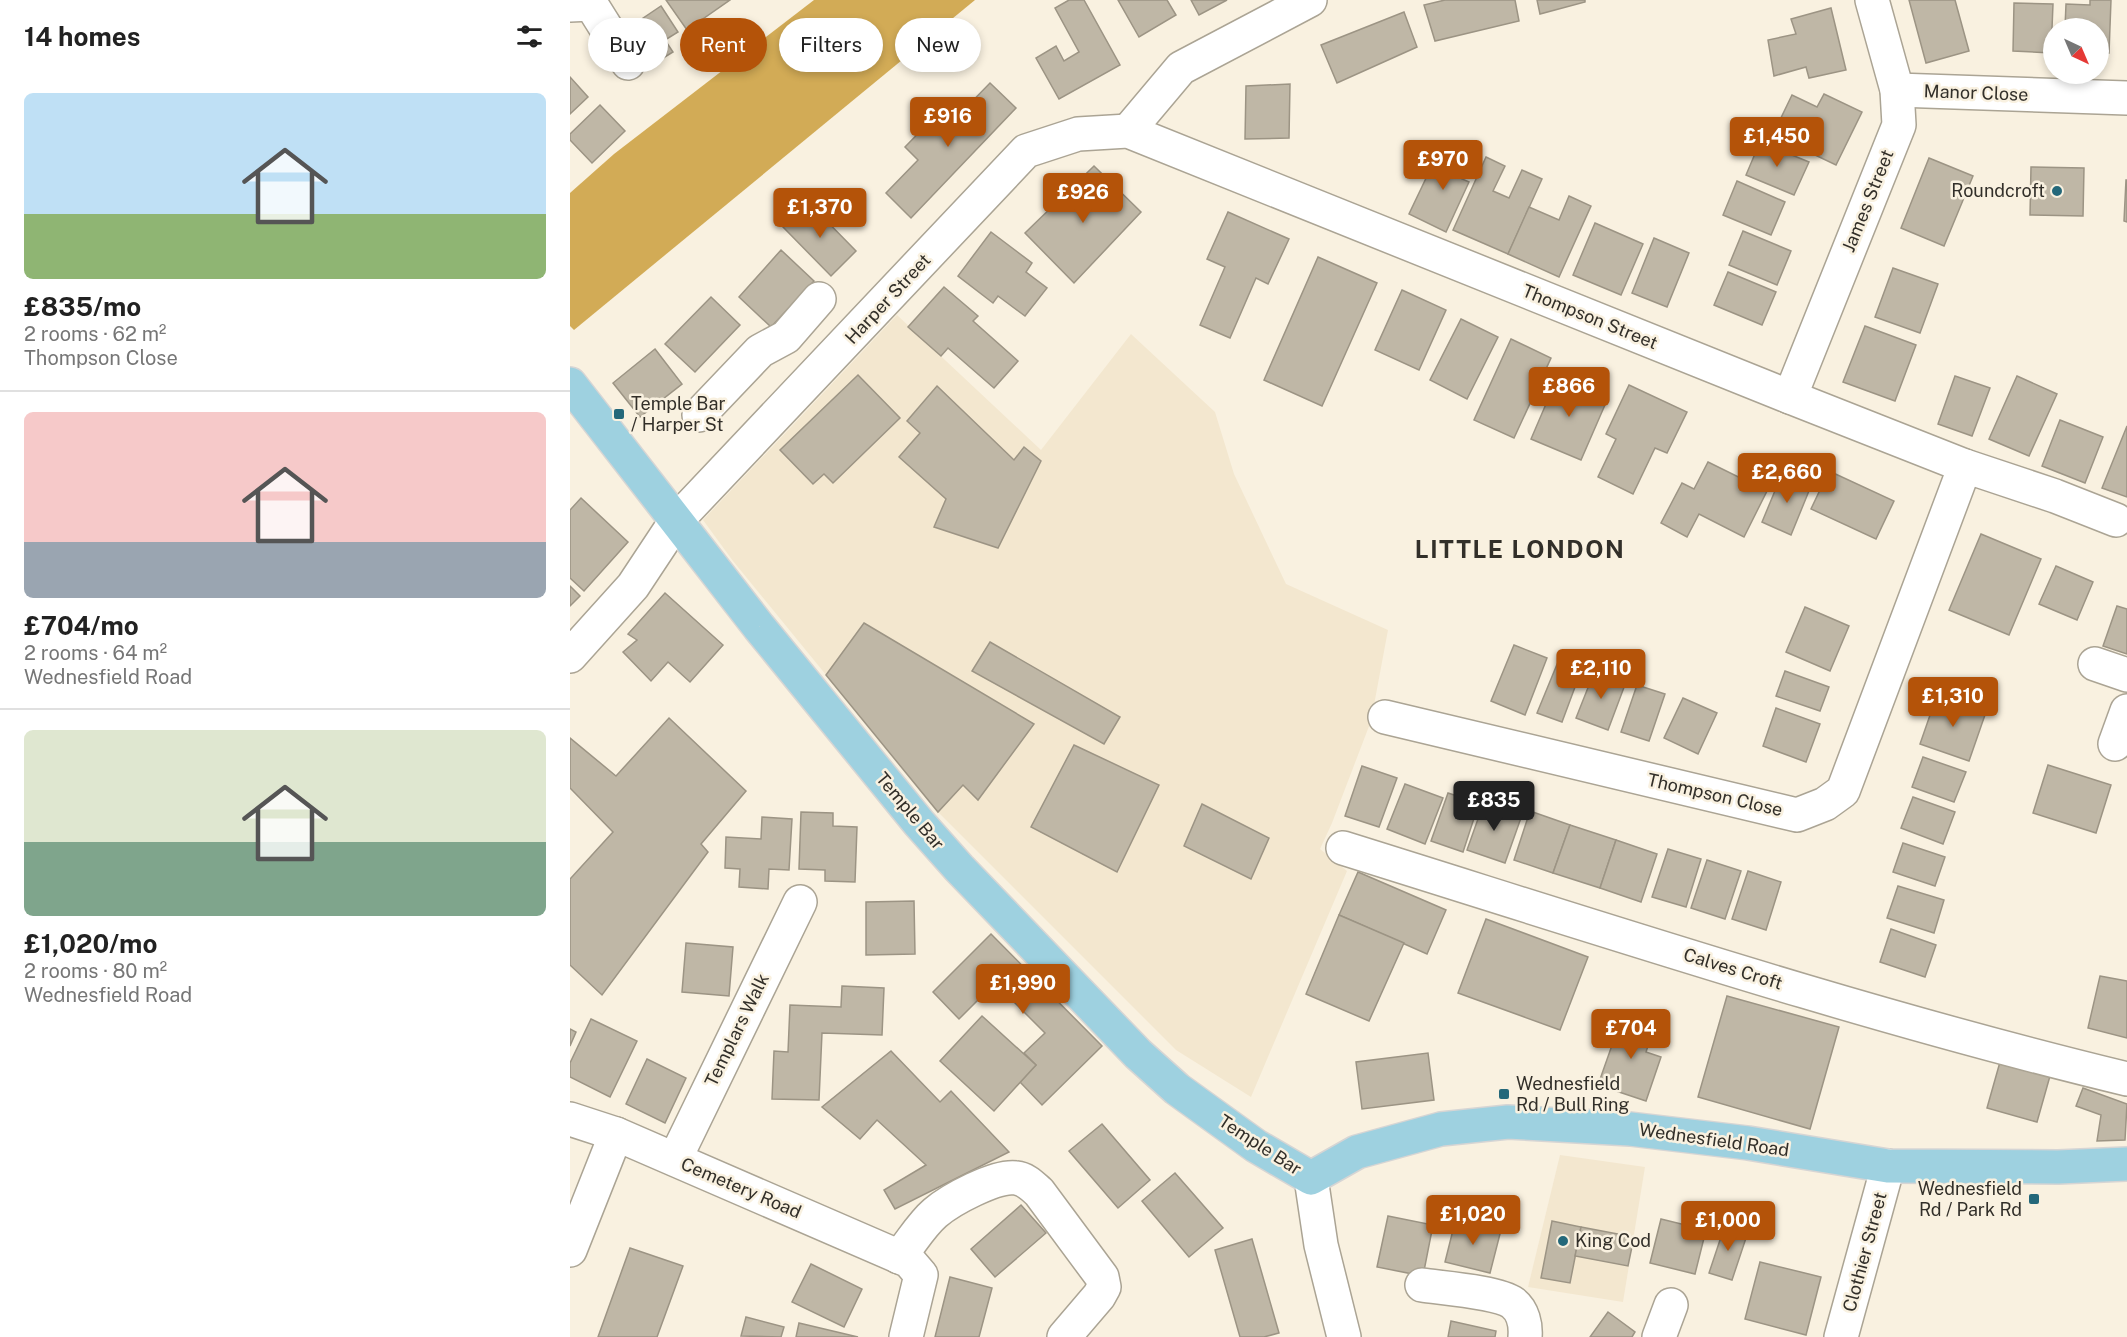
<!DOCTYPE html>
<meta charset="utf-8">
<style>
:root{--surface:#fff;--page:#f2f2f2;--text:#222;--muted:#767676;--line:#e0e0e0;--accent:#b45309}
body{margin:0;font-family:"Public Sans",sans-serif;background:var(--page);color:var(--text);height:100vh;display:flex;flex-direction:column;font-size:22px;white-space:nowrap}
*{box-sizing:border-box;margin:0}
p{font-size:20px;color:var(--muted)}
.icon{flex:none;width:33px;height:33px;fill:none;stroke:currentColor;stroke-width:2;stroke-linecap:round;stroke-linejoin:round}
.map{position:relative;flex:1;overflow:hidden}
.details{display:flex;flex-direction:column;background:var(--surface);width:570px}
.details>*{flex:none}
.hud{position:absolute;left:18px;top:18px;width:570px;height:54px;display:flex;gap:12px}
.needle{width:39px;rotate:136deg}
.controls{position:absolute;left:1473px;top:18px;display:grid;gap:12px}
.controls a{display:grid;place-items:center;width:66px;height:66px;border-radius:50%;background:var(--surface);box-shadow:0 3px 9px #0003;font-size:30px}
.price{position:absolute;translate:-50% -51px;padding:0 14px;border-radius:6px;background:var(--accent);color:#fff;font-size:20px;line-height:39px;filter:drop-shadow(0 2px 3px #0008)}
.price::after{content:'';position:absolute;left:50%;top:36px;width:18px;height:14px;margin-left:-9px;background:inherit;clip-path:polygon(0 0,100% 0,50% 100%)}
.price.selected{background:#222;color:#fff}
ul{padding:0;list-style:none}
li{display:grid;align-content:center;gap:12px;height:318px;padding:0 24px}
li+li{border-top:2px solid var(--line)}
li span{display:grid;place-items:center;height:186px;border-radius:9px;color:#555}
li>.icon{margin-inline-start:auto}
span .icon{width:108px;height:108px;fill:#fffc;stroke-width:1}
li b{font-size:26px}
h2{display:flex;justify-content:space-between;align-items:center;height:72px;padding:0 24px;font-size:26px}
.tag{padding:0 21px;border-radius:27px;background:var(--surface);box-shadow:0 3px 9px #0003;font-size:21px;line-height:54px}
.tag.selected{background:var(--accent);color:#fff}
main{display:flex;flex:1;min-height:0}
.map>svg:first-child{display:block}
.built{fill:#f3e7cf}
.forest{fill:#d2ab56}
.building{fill:#bfb7a6;stroke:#9c9484;stroke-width:1.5}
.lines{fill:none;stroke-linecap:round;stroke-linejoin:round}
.minor-casing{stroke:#aba494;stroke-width:36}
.major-casing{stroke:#d6d5d4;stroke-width:36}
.minor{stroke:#fff;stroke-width:33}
.major{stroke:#9ed1e0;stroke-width:33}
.poi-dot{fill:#24687a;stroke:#f9f1e0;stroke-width:2}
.labels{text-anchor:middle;stroke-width:5;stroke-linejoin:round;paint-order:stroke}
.street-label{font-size:18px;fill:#322f29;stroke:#f9f1e0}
.poi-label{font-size:18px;fill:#322f29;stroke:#f9f1e0;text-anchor:start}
.district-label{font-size:24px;font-weight:bold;letter-spacing:1.5px;fill:#322f29;stroke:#f9f1e0}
</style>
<main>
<section class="details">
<h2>14 homes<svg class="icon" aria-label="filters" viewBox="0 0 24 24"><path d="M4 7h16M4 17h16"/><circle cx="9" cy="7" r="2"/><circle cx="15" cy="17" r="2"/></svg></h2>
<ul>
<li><span style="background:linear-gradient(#bfe0f5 65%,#8fb573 0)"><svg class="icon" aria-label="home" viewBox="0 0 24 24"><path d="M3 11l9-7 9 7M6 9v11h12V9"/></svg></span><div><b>£835/mo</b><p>2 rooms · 62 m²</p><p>Thompson Close</p></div></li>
<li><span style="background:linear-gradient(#f6c9c9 70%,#9aa5b1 0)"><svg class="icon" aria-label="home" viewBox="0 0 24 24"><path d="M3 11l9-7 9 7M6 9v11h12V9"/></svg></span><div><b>£704/mo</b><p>2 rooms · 64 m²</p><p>Wednesfield Road</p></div></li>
<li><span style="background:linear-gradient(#dfe7d0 60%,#7fa58c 0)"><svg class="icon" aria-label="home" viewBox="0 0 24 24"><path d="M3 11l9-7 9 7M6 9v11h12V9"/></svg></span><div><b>£1,020/mo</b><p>2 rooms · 80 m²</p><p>Wednesfield Road</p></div></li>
</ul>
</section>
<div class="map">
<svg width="1557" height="1337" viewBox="0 0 1557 1337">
<rect width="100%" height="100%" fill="#f9f1e0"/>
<g class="built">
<path d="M327 315 471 450 561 334 645 412 664 474 716 584 818 630 801 721 762 823 750 849 777 871 681 1097 606 1050 368 812 163 561 133 520Z"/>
<path d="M990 1155 1075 1167 1053 1302 958 1287Z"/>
</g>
<path class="forest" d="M244 0H405L4 330 0 326V193L44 154Z"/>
<g class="building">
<path d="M96 0H160L117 30Z"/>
<path d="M499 0H514L550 65 489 99 466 58 486 46 494 61 509 52 485 8Z"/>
<path d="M548 0H597L606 15 569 37Z"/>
<path d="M621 0H657L629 15Z"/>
<path d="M875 0H945L949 21 865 41 854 5Z"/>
<path d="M967 0H1015V2L970 14Z"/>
<path d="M1339 0H1385L1399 51 1356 63Z"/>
<path d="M1520 0H1541L1539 53H1528V28H1495L1496 4 1520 5Z"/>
<path d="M1444 3 1483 4 1481 53 1443 51Z"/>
<path d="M91 6 108 32 95 40 103 52 77 68 54 31Z"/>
<path d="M1261 8 1276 70 1239 78 1236 67 1204 76 1198 40 1226 34 1221 19Z"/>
<path d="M834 12 847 47 767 83 751 45Z"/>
<path d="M0 77 18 97 0 114Z"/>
<path d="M420 83 446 108 341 218 316 193 348 160 335 147 370 111 382 122Z"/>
<path d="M720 84 719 138 675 139 676 86Z"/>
<path d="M1254 94 1292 112 1266 165 1226 146 1233 134 1209 122 1222 95 1247 107Z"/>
<path d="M30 105 55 131 22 163 0 140V134Z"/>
<path d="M1190 142 1239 162 1224 195 1176 175Z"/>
<path d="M885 145 905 155 892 179 899 182 876 232 839 214 859 172 870 177Z"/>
<path d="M916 157 935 166 923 191 939 198 952 170 972 179 938 254 883 230Z"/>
<path d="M1359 158 1403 176 1374 246 1331 228Z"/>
<path d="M524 166 571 212 504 283 455 233Z"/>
<path d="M1461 167 1514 168 1513 216 1460 215Z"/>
<path d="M1556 180H1557V222L1554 221Z"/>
<path d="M1167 181 1215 202 1201 235 1153 215Z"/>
<path d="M999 196 1021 206 989 277 938 254 959 207 989 220Z"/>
<path d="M238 202 286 251 261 276 213 227Z"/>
<path d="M658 212 719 239 698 284 686 278 660 338 630 325 655 267 637 259Z"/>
<path d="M1025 223 1073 244 1051 295 1003 275Z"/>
<path d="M1173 231 1221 251 1207 285 1159 265Z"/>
<path d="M421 232 462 263 456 272 477 288 455 316 428 296 423 303 388 276Z"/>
<path d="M1084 238 1119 253 1097 307 1062 293Z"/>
<path d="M211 250 244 281 201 327 169 297Z"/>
<path d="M748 257 807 283 752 406 694 380Z"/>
<path d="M1323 268 1368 284 1350 333 1305 317Z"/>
<path d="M1158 272 1206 292 1192 325 1144 305Z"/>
<path d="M374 287 408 316 403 321 448 361 424 388 378 348 371 356 338 327Z"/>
<path d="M832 290 876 310 849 370 805 350Z"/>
<path d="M141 297 170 325 125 372 95 344Z"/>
<path d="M891 319 928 337 897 399 860 380Z"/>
<path d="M1295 326 1346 345 1325 401 1273 382Z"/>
<path d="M941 339 981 358 944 438 904 420Z"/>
<path d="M85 349 112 384 70 417 43 383Z"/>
<path d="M288 375 330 418 263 483 254 474 243 484 210 450Z"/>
<path d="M988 376 1038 398 1011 460 961 439Z"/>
<path d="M1385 376 1420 388 1402 436 1368 424Z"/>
<path d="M1447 376 1487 394 1459 456 1419 439Z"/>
<path d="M1059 385 1117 412 1097 453 1085 448 1063 494 1028 477 1046 439 1036 434Z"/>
<path d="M367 386 444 460 454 447 471 461 428 548 364 527 376 499 329 457 350 433 337 421Z"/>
<path d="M1490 420 1533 437 1515 483 1472 466Z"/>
<path d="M1557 426V497L1532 488Z"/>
<path d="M1138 462 1197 491 1174 537 1129 514 1117 537 1091 523 1112 483 1124 489Z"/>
<path d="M1259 471 1324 501 1306 539 1241 509Z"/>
<path d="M1212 474 1241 486 1221 535 1192 522Z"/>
<path d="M11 498 58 542 14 591 0 578V510Z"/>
<path d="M1411 534 1471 559 1439 635 1379 610Z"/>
<path d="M1486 566 1523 582 1507 620 1469 604Z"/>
<path d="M0 586 10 596 0 606Z"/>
<path d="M95 593 153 645 120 682 98 662 81 681 53 652 67 640 58 634Z"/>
<path d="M1547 606 1557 609V654L1533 646Z"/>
<path d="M1235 607 1279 626 1260 671 1216 652Z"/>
<path d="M294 623 464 724 408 800 393 785 368 812 256 675Z"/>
<path d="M420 642 550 717 534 744 402 671Z"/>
<path d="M944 645 977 658 955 715 921 701Z"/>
<path d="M988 662 1011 671 992 722 967 713Z"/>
<path d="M1025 670 1056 682 1038 730 1006 718Z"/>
<path d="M1215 671 1259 687 1250 711 1206 696Z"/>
<path d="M1067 685 1095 694 1079 741 1051 732Z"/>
<path d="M1367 695 1416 712 1399 761 1350 744Z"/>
<path d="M1113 698 1147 713 1128 754 1094 738Z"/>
<path d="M1206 708 1250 724 1236 762 1193 746Z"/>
<path d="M99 718 176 791 131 844 138 852 32 995 0 965V879L43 832 0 788V738L46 776Z"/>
<path d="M504 745 589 785 547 872 461 827Z"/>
<path d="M1353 757 1396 772 1384 802 1342 787Z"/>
<path d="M1478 765 1541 785 1526 833 1463 813Z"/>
<path d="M792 766 827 778 809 827 775 816Z"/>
<path d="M835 784 873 798 855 844 817 829Z"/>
<path d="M878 793 909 803 893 852 861 841Z"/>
<path d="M1343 797 1385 812 1373 844 1331 828Z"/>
<path d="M914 802 952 815 935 863 897 850Z"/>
<path d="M632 804 699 838 681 879 614 846Z"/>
<path d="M960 811 1000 825 983 873 944 860Z"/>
<path d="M231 812 263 813V826L287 827 285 882 255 881V870L229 869Z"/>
<path d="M192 817 222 819 219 870 199 869 198 889 169 887 170 869 155 868 156 837 191 839Z"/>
<path d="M1000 825 1046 840 1030 888 983 873Z"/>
<path d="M1046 840 1087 854 1071 902 1030 888Z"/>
<path d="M1333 843 1375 857 1365 886 1323 872Z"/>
<path d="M1098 849 1131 859 1116 907 1082 897Z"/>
<path d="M1137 860 1171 871 1155 919 1121 908Z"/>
<path d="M1178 871 1211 882 1196 930 1162 919Z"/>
<path d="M788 872 876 910 857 954 769 915Z"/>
<path d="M1328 886 1374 900 1364 933 1317 918Z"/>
<path d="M344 901 345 954 296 955V902Z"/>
<path d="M769 915 834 943 799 1021 736 994Z"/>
<path d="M916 919 1018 957 990 1030 888 993Z"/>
<path d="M1321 929 1366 945 1355 977 1310 962Z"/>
<path d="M421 934 532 1046 472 1105 450 1082 466 1065 454 1053 475 1033 425 983 389 1019 363 992Z"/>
<path d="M116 943 163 947 159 996 112 992Z"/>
<path d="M1530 976 1557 981V1038L1518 1028Z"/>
<path d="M272 986 314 988 312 1035 252 1033 249 1100 202 1099 204 1051 218 1052 220 1005 271 1007Z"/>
<path d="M1157 996 1269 1027 1240 1129 1128 1097Z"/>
<path d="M1053 1014 1085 1025 1076 1052 1091 1057 1076 1101 1028 1085Z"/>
<path d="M412 1016 466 1065 424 1111 370 1061Z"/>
<path d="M21 1019 67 1041 40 1097 0 1077V1063Z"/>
<path d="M0 1029 6 1032 0 1046Z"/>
<path d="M321 1051 370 1102 381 1091 439 1152 325 1209 314 1190 356 1165 307 1120 290 1139 252 1107Z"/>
<path d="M858 1053 864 1100 792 1109 786 1062Z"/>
<path d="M77 1059 116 1078 95 1123 56 1104Z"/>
<path d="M1430 1062 1480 1076 1467 1122 1417 1108Z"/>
<path d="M1513 1088 1557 1104 1555 1140 1527 1141 1531 1115 1506 1106Z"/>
<path d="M532 1124 580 1180 548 1208 499 1151Z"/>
<path d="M605 1173 653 1228 619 1257 572 1201Z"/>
<path d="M451 1205 476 1233 425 1277 401 1249Z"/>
<path d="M818 1216 863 1225 853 1276 807 1267Z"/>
<path d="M886 1218 931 1230 920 1273 875 1262Z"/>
<path d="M1091 1219 1136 1230 1125 1274 1080 1263Z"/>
<path d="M982 1221 1011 1227 1000 1283 971 1278Z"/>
<path d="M1155 1225 1178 1232 1162 1280 1139 1273Z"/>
<path d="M1011 1227 1064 1237 1058 1266 1005 1256Z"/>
<path d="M682 1239 709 1333 694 1337H670L645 1250Z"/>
<path d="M60 1248 113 1266 87 1337H28Z"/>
<path d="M1190 1262 1251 1277 1236 1335 1175 1319Z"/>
<path d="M241 1264 292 1289 274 1327 222 1302Z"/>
<path d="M380 1277 422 1288 409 1337H365Z"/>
<path d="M1038 1312 1065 1332 1062 1337H1020Z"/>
<path d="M176 1317 214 1327 211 1337 171 1336Z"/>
<path d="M881 1321 926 1331 925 1337H878Z"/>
<path d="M229 1323 288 1337H226Z"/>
</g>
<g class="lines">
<defs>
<g id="minor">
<path d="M0 5 21 4 58 63"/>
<path d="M1327 90 1557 98"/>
<path d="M558 131 611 68 740 0"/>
<path d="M1220 397 1329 125 1327 90 1302 0"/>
<path d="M129 415 190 351 216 337 249 299"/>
<path d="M0 656 63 586 106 521 456 151 508 134 558 131 1220 397 1395 466 1485 496 1546 520"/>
<path d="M1525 664 1557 675"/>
<path d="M815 717 1227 815 1255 804 1273 791 1395 466"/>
<path d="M1545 744 1557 711"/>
<path d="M773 848C1033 929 1292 1015 1557 1079"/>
<path d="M0 1119 46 1134 339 1261 351 1275 336 1337"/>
<path d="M105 1159 230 902"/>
<path d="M741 1178 751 1245 774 1337"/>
<path d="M0 1250 46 1134"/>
<path d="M329 1257C341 1243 351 1225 365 1213 380 1200 426 1175 446 1178 456 1179 462 1186 469 1192L532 1277 534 1287 529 1296 494 1337"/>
<path d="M852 1285C872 1288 928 1292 943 1303 953 1311 956 1325 955 1337"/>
<path d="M1089 1337 1101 1305"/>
<path d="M1271 1337 1318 1166"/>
</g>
<path id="major" d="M0 384 189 627 349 823 389 868 568 1054 607 1089 686 1146 741 1178 787 1152 871 1129 938 1122 1060 1129 1178 1143 1318 1166 1488 1167 1557 1164"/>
</defs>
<use href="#minor" class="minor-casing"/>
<use href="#major" class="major-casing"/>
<use href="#minor" class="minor"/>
<use href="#major" class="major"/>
</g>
<g class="poi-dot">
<circle cx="1487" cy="191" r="6"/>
<rect x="43" y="408" width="12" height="12" rx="3"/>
<rect x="928" y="1088" width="12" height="12" rx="3"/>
<rect x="1458" y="1193" width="12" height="12" rx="3"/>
<circle cx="993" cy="1241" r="6"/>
</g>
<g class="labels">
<g class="street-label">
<text transform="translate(1406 93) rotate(2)" y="6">Manor Close</text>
<text transform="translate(1298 201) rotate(-68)" y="6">James Street</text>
<text transform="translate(318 299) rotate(-47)" y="6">Harper Street</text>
<text transform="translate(1020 317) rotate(22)" y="6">Thompson Street</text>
<text transform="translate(1145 795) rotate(13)" y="6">Thompson Close</text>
<text transform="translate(340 811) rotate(50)" y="6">Temple Bar</text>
<text transform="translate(1163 969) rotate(17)" y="6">Calves Croft</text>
<text transform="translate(167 1030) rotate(-64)" y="6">Templars Walk</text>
<text transform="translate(1144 1140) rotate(8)" y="6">Wednesfield Road</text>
<text transform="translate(690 1145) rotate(33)" y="6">Temple Bar</text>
<text transform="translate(171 1188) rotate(23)" y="6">Cemetery Road</text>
<text transform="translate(1295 1252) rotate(-75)" y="6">Clothier Street</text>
</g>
<g class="poi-label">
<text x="1475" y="197" text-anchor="end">Roundcroft</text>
<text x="61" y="410">Temple Bar<tspan x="61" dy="21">/ Harper St</tspan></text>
<text x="946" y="1090">Wednesfield<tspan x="946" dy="21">Rd / Bull Ring</tspan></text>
<text x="1452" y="1195" text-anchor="end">Wednesfield<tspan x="1452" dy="21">Rd / Park Rd</tspan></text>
<text x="1005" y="1247">King Cod</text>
</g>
<g class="district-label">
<text x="950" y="558">LITTLE LONDON</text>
</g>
</g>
</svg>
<div class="controls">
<a><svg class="needle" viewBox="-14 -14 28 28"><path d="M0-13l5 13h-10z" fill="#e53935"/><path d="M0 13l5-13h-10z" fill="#767676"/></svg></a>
</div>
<b class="price" style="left:378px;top:148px">£916</b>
<b class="price" style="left:1207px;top:168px">£1,450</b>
<b class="price" style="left:873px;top:191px">£970</b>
<b class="price" style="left:513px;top:224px">£926</b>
<b class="price" style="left:250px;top:239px">£1,370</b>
<b class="price" style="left:999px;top:418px">£866</b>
<b class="price" style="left:1217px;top:504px">£2,660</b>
<b class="price" style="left:1031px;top:700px">£2,110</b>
<b class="price" style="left:1383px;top:728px">£1,310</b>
<b class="price selected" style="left:924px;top:832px">£835</b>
<b class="price" style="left:453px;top:1015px">£1,990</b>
<b class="price" style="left:1061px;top:1060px">£704</b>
<b class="price" style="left:903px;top:1246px">£1,020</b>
<b class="price" style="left:1158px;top:1252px">£1,000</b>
<div class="hud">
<a class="tag">Buy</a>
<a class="tag selected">Rent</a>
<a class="tag">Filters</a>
<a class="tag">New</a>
</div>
</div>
</main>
